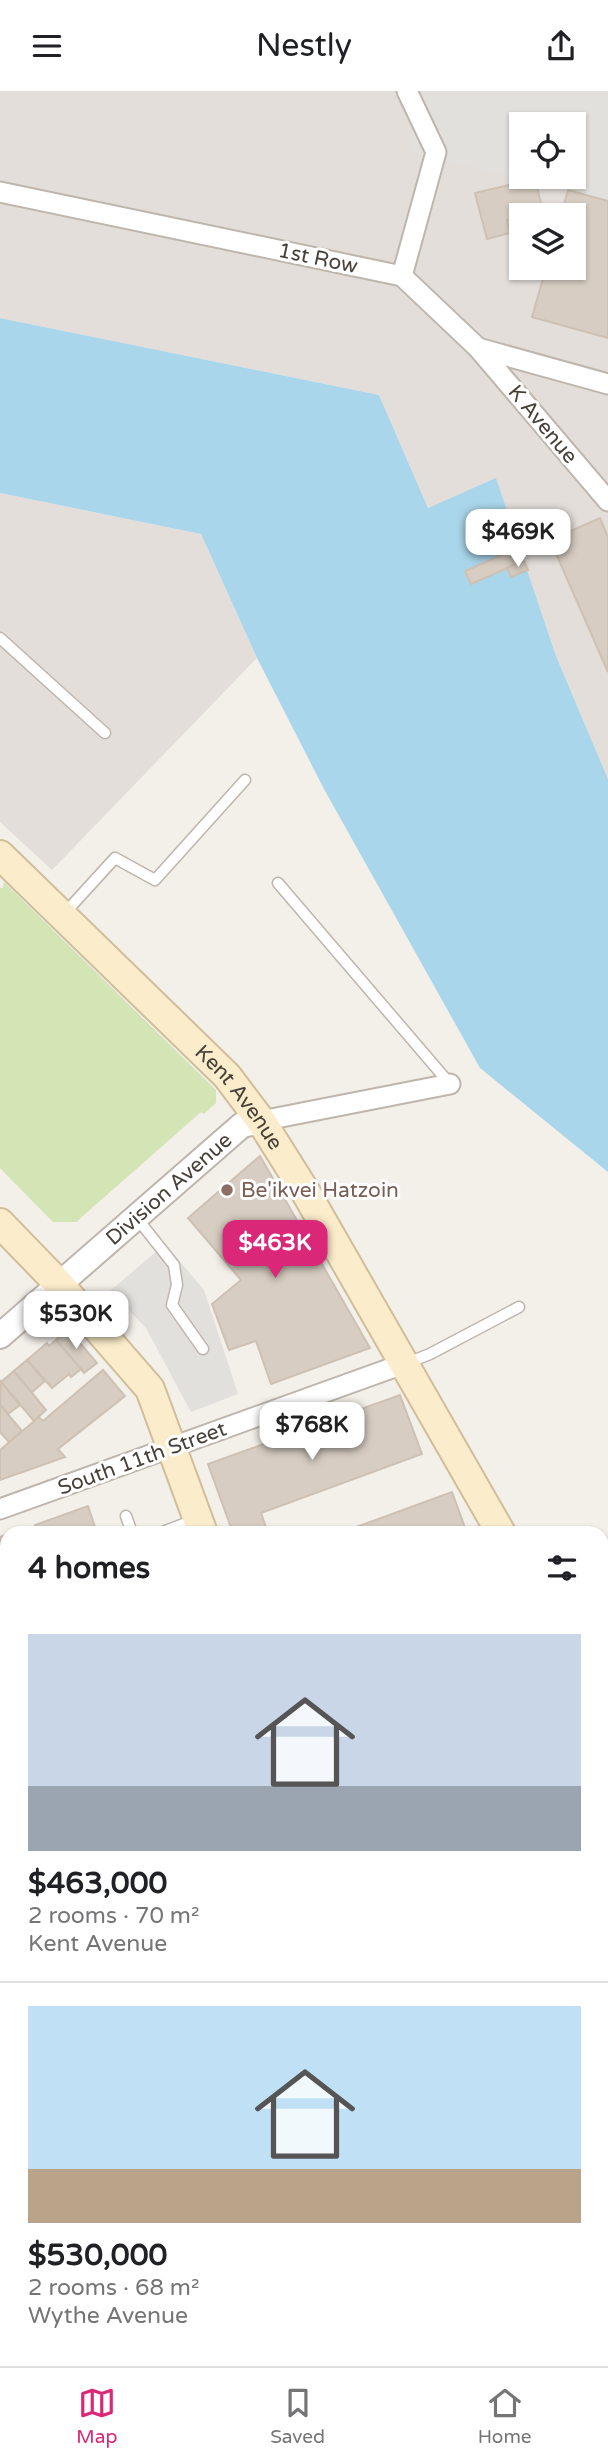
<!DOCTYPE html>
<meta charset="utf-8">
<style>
:root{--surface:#fff;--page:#f6f6f6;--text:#202124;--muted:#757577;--line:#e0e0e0;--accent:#db2777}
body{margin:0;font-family:"Varela Round",sans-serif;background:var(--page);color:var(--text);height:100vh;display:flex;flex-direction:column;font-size:26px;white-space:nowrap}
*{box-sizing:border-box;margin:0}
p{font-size:23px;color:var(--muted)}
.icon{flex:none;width:38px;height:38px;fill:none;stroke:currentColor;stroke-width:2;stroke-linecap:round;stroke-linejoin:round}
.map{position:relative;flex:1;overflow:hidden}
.sheet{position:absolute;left:0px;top:1435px;width:609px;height:840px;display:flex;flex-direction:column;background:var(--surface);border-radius:21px 21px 0 0;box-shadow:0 2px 5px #0004}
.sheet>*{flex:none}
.buttons{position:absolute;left:509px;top:21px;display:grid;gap:14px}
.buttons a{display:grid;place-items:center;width:77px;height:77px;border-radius:0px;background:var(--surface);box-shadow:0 2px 5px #0004;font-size:35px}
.price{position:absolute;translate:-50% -60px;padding:0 16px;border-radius:14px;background:#fff;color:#222;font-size:23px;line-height:46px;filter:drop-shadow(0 2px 4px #0008)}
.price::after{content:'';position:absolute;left:50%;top:42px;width:21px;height:16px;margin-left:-10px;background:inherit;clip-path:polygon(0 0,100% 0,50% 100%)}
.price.active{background:var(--accent);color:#fff}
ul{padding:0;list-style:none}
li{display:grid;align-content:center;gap:14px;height:371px;padding:0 28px}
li+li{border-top:2px solid var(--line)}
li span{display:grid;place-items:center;height:217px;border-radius:0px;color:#555}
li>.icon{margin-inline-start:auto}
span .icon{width:126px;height:126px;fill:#fffc;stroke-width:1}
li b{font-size:30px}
h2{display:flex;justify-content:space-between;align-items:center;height:84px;padding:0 28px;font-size:30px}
header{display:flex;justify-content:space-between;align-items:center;height:91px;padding:0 28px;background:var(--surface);font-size:32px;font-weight:600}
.tabs{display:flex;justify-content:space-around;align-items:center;height:98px;border-top:2px solid var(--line);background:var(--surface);font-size:19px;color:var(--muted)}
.tabs a{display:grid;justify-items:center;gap:4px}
.tabs .active{color:var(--accent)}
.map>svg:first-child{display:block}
.industrial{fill:#e3deda;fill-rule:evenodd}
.green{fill:#d3e4b5}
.parking{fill:#e2e0dd;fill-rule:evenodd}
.water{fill:#aad6eb}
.building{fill:#d7cdc2;stroke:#cec1b3;stroke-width:2}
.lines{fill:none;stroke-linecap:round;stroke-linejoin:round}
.service-casing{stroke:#beb6ac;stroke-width:13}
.minor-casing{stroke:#beb6ac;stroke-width:23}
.tertiary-casing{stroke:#beb6ac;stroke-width:28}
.secondary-casing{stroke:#d0be9b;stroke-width:32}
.service{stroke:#fff;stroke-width:10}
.minor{stroke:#fff;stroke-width:19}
.tertiary{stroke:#fff;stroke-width:24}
.secondary{stroke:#fbeccb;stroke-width:28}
.education-dot{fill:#8d6e63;stroke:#fff;stroke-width:2.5}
.labels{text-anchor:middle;stroke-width:6;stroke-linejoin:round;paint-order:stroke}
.street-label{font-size:21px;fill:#464038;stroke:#fff}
.education-label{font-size:21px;fill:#785e54;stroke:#fff;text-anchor:start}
</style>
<header><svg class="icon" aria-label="menu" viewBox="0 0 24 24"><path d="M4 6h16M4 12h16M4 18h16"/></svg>Nestly<svg class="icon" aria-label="share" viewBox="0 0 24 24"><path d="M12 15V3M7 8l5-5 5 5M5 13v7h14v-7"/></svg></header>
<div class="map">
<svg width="608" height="2275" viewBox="0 0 608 2275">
<rect width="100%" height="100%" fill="#f3efe9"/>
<g class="industrial">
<path d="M0 0H608V688L556 565 496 388 428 417 379 304 0 227ZM522 33H574V86H522ZM522 124H574V177H522Z"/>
<path d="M0 402 201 443 257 567 52 779 0 731Z"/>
</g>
<path class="green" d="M4 791 216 999V1012L204 1023 201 1021 76 1131H53L0 1077V797H3Z"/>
<g class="parking">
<path d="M424 0H608V110L410 61ZM522 33H574V86H522Z"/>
<path d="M165 1153 204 1199 238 1303 191 1321 146 1237 110 1200Z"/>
</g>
<path class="water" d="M0 227 379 304 428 417 496 387 556 565 608 688V1081L480 977 324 698 257 567 201 443 0 402Z"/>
<g class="building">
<path d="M535 88 543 120 507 129 510 142 487 148 475 102Z"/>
<path d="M568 99 608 110V247L532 226 546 177H574V124H561Z"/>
<path d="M600 427 608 446V581L550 449Z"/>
<path d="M511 460 517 473 471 493 465 480Z"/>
<path d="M524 470 528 479 511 486 507 477Z"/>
<path d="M260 1065 370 1257 271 1293 256 1250 229 1259 212 1213 241 1189 188 1127Z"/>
<path d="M68 1238 97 1272 84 1282 56 1249Z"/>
<path d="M56 1249 81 1278 71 1286 69 1283 52 1297 27 1269 47 1252 49 1255Z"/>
<path d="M27 1269 45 1290 31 1302 14 1280Z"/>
<path d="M103 1279 125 1305 58 1358 65 1366 0 1389V1359L39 1326 43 1330Z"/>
<path d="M14 1280 46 1319 34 1330 1 1291Z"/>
<path d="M1 1291 20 1314 8 1323 0 1314Z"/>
<path d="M400 1304 422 1363 261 1422 268 1442H233L208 1373Z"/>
<path d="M0 1314 22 1340 9 1351 0 1341Z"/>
<path d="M452 1401 467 1442H340Z"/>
<path d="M88 1415 97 1442H38L35 1434Z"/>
<path d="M7 1443V1486L0 1489V1446Z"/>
<path d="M608 1503V1565L602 1555V1505Z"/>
<path d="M7 1583V1616L0 1618V1586Z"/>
<path d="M7 1679V1741L0 1721V1681Z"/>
<path d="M608 1700V1788L602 1777V1702Z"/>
<path d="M608 1866V1922L602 1924V1869Z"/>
<path d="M7 1919V1968L0 1948V1921Z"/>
<path d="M604 1995 608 2007V2044L602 2047V1996Z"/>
<path d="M0 2060 7 2079V2121L0 2124Z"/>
<path d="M608 2083V2120L602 2103V2085Z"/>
<path d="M602 2103 608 2120V2155L602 2157Z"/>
<path d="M3 2190 7 2202V2207L2 2209 7 2221V2267L3 2268 0 2260V2191Z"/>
<path d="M604 2248 608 2260V2275H597L594 2268H602V2249Z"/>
<path d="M72 2268H99L102 2275H57Z"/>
<path d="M105 2268H136L139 2275H104L107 2274Z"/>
<path d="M192 2268H237L239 2275H194Z"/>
<path d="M237 2268H291L271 2275H239Z"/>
<path d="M559 2268H578L581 2275H561Z"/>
</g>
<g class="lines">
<defs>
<g id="service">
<path d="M0 547 105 642"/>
<path d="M278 792 450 993"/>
<path d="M63 824 115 767 155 789 245 689"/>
<path d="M136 1126 174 1174 177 1194 172 1214 203 1258"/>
<path d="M407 1272 430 1263 519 1216"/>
<path d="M126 1425 132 1442"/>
<path d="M160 1442 194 1429"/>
</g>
<g id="minor">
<path d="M0 101 402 185 478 257 608 410"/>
<path d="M402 185 436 61 407 0"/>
<path d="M478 257 608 293"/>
<path d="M261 1030 450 993"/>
<path d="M0 1418 403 1273"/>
<path d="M0 1654 7 1651"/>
<path d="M602 1681 608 1679"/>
<path d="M0 1806 7 1825"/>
<path d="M0 1890 7 1887"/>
<path d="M602 1949 608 1947"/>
<path d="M0 2163 7 2160"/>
<path d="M164 2268 166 2275"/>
</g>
<g id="tertiary">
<path id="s1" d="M0 1245 242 1034 261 1030"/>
</g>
<g id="secondary">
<path id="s2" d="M0 764 227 985 261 1030 305 1100 501 1442"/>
<path d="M0 1132 58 1192 150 1298 203 1442"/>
<path d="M602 1619 608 1630"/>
<path d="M602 2196 608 2194"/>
<path d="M602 2218 608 2216"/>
<path d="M486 2268 487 2275"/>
<path d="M380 2275 400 2268"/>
<path d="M445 2275 464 2268"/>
</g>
</defs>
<use href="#service" class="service-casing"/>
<use href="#minor" class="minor-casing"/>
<use href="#tertiary" class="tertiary-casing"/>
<use href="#secondary" class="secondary-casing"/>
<use href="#service" class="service"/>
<use href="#minor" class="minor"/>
<use href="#tertiary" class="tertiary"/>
<use href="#secondary" class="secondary"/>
</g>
<circle class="education-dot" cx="227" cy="1099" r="7"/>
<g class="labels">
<g class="street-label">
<text transform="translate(318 167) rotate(12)" y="7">1st Row</text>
<text transform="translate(543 333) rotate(50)" y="7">K Avenue</text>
<text dy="7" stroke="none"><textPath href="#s2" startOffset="341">Kent Avenue</textPath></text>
<text dy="7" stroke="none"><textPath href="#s1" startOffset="224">Division Avenue</textPath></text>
<text transform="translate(142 1367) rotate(-20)" y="7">South 11th Street</text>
</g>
<g class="education-label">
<text x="241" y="1106">Be'ikvei Hatzoin</text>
</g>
</g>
</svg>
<div class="buttons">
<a><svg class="icon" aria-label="locate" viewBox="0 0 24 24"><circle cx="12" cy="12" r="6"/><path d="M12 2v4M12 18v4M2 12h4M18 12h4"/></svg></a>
<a><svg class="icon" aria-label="layers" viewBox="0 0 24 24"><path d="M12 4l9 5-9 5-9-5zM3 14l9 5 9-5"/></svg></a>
</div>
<b class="price" style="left:518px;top:478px">$469K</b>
<b class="price active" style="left:275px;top:1189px">$463K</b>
<b class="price" style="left:76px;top:1260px">$530K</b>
<b class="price" style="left:312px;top:1371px">$768K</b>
<section class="sheet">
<h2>4 homes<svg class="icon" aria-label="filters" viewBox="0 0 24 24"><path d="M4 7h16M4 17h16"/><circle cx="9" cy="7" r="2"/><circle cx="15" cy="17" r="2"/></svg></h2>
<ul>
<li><span style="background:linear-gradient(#c9d6e8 70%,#9aa5b1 0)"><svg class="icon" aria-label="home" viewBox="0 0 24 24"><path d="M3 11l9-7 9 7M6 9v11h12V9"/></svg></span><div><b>$463,000</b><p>2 rooms · 70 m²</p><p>Kent Avenue</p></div></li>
<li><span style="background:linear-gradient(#bfe0f5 75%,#b9a48a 0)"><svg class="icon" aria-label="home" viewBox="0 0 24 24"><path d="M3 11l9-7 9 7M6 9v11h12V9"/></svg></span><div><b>$530,000</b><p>2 rooms · 68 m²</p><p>Wythe Avenue</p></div></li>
</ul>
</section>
</div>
<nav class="tabs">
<a class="active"><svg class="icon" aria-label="map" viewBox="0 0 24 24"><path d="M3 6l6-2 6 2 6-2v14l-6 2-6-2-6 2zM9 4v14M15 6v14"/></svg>Map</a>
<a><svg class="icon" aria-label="saved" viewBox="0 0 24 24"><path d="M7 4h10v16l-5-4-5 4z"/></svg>Saved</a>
<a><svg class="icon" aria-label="home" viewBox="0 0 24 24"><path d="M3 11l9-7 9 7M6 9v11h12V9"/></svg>Home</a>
</nav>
